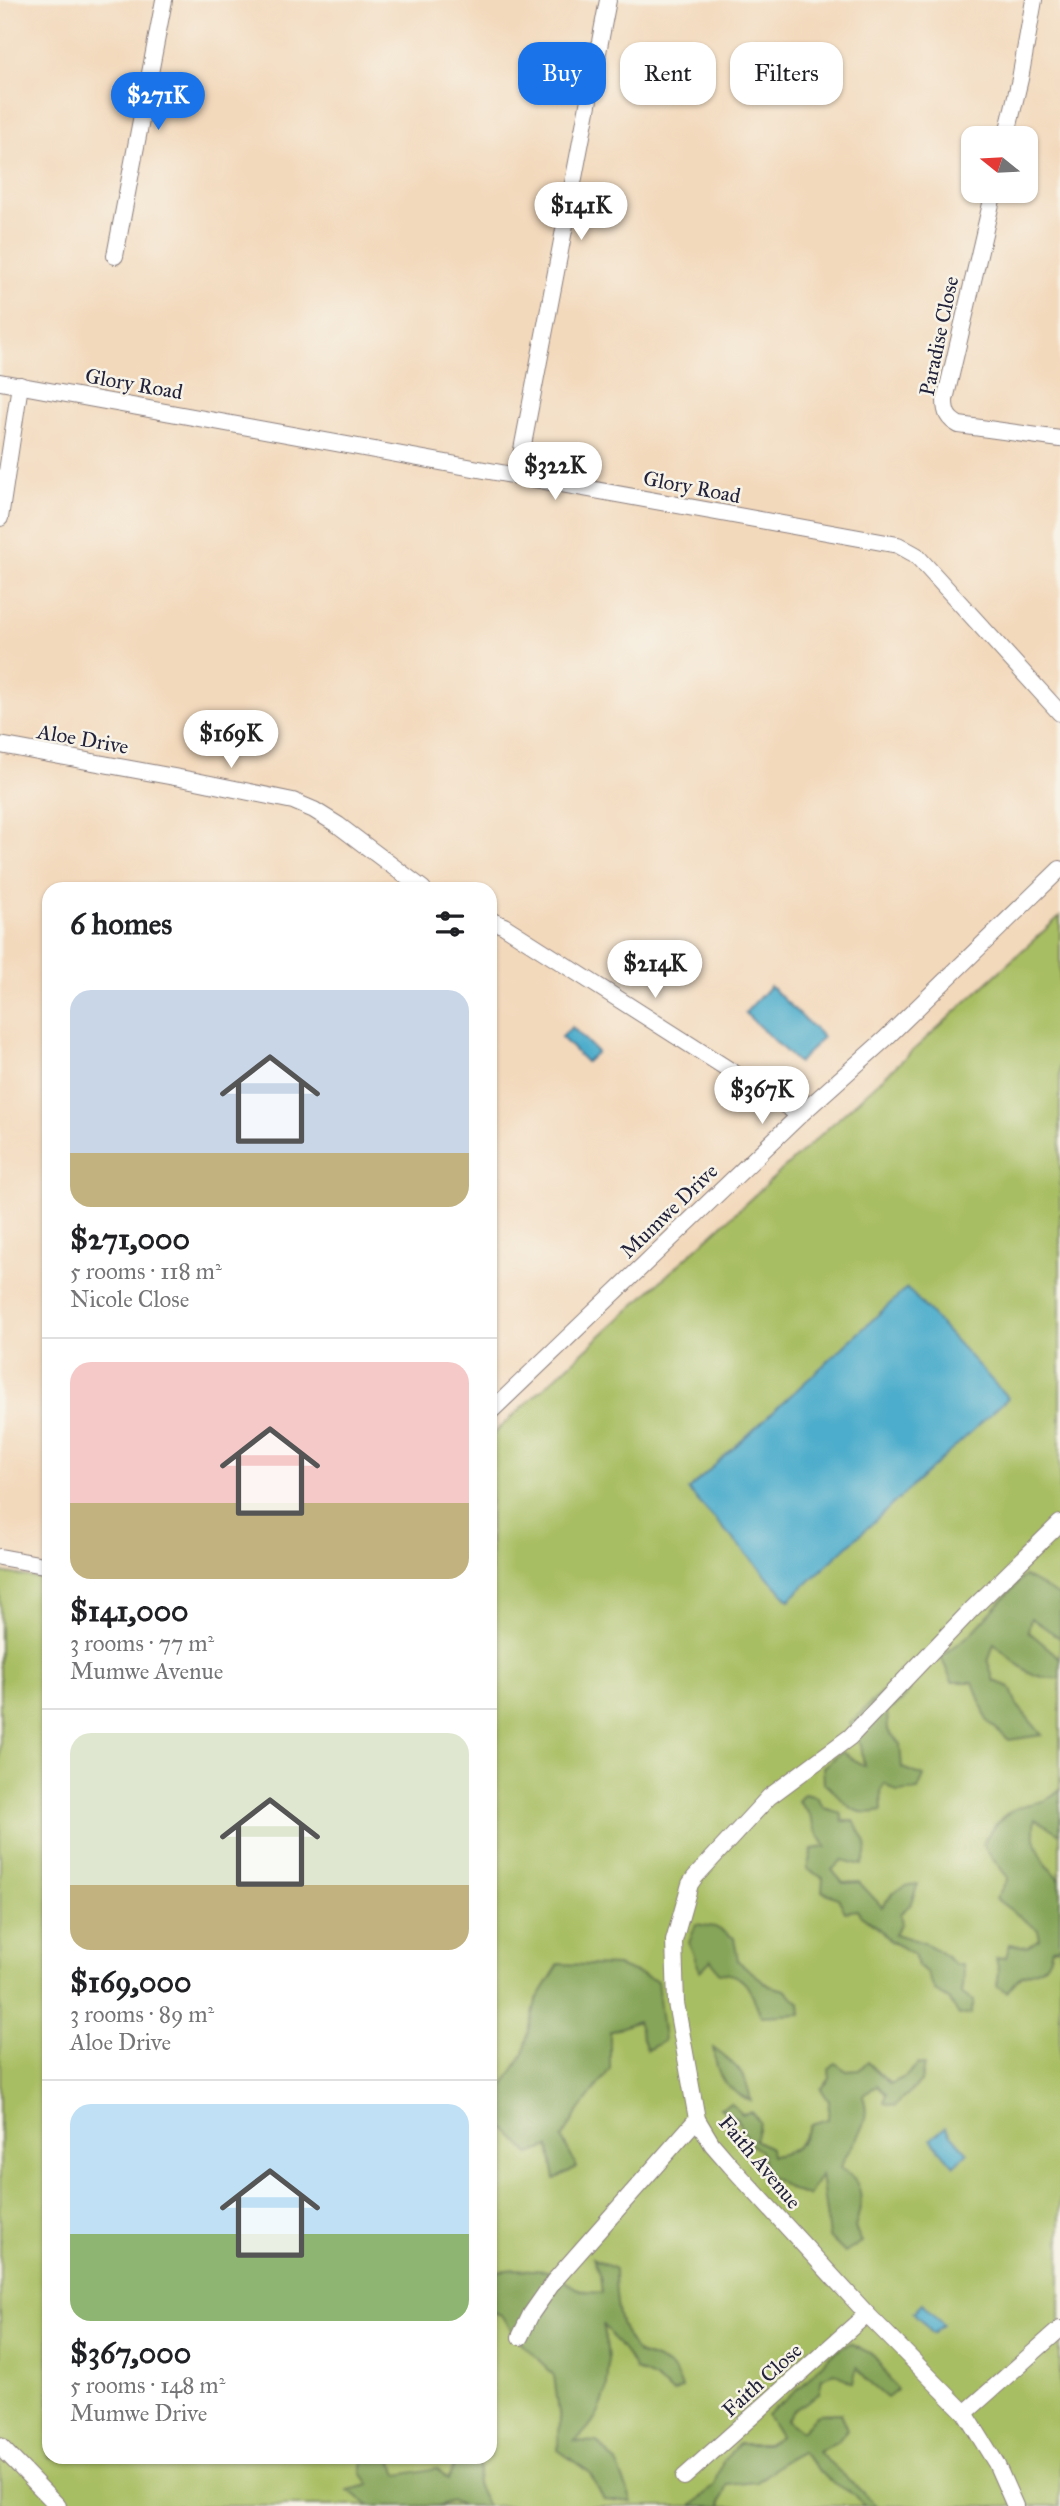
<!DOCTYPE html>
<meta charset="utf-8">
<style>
:root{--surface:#fff;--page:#f2f2f2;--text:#202124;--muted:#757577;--line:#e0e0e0;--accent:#1a73e8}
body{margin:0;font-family:"IM FELL Great Primer",serif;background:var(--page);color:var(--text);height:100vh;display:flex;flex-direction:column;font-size:26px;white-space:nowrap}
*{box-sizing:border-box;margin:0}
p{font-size:23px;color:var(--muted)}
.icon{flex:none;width:38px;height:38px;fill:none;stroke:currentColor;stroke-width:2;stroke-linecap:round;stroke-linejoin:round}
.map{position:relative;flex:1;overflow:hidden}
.panel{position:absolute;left:42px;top:882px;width:455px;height:1582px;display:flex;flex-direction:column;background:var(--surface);border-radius:21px;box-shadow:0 2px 5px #0004}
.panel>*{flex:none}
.hud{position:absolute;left:518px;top:42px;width:436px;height:63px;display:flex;gap:14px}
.needle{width:46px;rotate:288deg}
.fabs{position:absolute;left:961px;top:126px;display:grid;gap:14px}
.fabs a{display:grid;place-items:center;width:77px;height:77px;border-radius:14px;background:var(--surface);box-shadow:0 2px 5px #0004;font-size:35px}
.price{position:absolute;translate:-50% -60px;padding:0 16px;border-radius:24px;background:#fff;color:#222;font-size:23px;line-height:46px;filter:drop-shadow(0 2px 4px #0008)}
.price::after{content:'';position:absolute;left:50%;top:42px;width:21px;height:16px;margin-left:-10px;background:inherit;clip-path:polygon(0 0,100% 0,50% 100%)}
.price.active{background:var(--accent);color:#fff}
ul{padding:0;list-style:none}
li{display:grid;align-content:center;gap:14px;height:371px;padding:0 28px}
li+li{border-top:2px solid var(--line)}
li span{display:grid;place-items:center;height:217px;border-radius:21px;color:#555}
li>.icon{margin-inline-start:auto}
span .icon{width:126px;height:126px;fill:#fffc;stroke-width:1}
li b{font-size:30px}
h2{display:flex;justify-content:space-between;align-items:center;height:84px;padding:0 28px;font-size:30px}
.chip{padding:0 24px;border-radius:21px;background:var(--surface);box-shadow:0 2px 5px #0004;font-size:24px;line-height:63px}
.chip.active{background:var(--accent);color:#fff}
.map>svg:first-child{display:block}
.green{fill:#a8be62;stroke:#65704e;stroke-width:2}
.forest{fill:#86a558;stroke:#54644a;stroke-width:2}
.water{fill:#4dadcc;stroke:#386884;stroke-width:2}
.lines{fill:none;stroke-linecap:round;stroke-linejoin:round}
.minor-casing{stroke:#8a7e7c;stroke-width:18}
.minor{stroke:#fff;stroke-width:16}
.labels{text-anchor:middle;stroke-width:5;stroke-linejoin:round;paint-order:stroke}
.street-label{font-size:21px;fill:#22223b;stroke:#f7f3e8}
</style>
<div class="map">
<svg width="1060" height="2506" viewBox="0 0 1060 2506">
<rect width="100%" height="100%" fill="#f7f3e8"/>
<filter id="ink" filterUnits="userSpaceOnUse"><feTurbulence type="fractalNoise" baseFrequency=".0143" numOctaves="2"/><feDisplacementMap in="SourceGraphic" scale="14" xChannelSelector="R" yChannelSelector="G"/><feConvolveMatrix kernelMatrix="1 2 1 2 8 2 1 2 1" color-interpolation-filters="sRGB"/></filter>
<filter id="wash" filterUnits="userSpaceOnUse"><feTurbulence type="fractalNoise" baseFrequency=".00686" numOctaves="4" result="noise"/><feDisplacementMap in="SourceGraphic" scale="28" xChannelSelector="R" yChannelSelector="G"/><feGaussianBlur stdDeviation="1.57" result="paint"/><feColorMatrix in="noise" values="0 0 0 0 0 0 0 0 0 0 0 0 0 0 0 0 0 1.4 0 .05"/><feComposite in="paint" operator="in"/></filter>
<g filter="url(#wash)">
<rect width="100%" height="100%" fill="#f3d9bc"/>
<path class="green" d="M1060 916V2506H0V1572L49 1580V2457H490V1437Z"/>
<g class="forest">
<path d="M1024 1576 1060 1596V1638L1031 1618 1028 1631 1060 1658V1678C1027 1680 1016 1662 994 1643L988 1662 994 1681 1010 1687 1017 1705 1042 1735 1009 1740 987 1721 973 1682H952L941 1657 973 1632Z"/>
<path d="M895 1680 910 1690 902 1701 887 1711 888 1730 900 1744 902 1768 924 1776 918 1790 897 1792 885 1784 881 1790 882 1811C847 1819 847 1799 824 1783L823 1767 842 1752 864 1766 861 1745 849 1724Z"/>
<path d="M1060 1790V1834L1035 1819C1030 1840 1044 1865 1060 1880V1948L1052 1949C1047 1970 1039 1968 1023 1975 1017 1978 1012 1986 1007 1992L997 1986 999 1972 996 1958 1006 1957 1010 1944 1027 1947 1040 1939 1038 1930 996 1899 1008 1878 982 1844C990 1832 999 1817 1013 1810 1030 1800 1042 1807 1060 1790Z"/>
<path d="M804 1794 817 1797 824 1808 841 1813 843 1821H854C864 1838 872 1847 862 1865L842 1860 832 1870 843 1883 859 1882 882 1907C892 1892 900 1885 918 1884L910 1905 900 1914 902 1923 894 1934C923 1942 932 1943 954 1964H962L964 1979 962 1994 974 2001 971 2014 959 2016 949 1999 935 1991 926 1972 918 1966 914 1954 890 1941 878 1928 861 1916 857 1910 845 1912 838 1898 822 1891 823 1878 807 1869 812 1849 826 1847 815 1829 810 1815 798 1801Z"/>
<path d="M696 1924 715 1927 734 1938 738 1961 770 1986 785 1990 800 2003 801 2014 761 2016C751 1993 748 1973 719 1973L711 1960 700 1971 689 1943Z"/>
<path d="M559 1964 618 1966 657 1981 664 2041 647 2050 637 2021 610 2032V2069L576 2115 562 2139 577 2167 555 2179 549 2147 529 2154 506 2129 490 2123V2087L497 2096 524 2053 536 2001Z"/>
<path d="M713 2048C735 2064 746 2072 751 2101 723 2087 718 2079 713 2048Z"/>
<path d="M867 2062 890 2084 905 2077 918 2064 924 2065 921 2082 895 2106 884 2103 886 2094 877 2085 863 2096C874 2124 850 2143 840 2168 867 2183 862 2202 855 2228L862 2242 845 2253 829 2237 821 2174 808 2196 796 2192 768 2176 760 2151 749 2143 737 2119 730 2116 720 2108 731 2103 742 2114 751 2112 760 2122 755 2140 770 2148 771 2156C795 2153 802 2145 811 2124L828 2119 829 2101 821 2089 830 2079 829 2069 835 2063 847 2071 859 2070Z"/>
<path d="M593 2258 615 2269C615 2296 617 2332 638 2352 642 2356 648 2356 653 2358 671 2365 676 2371 682 2388L673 2393 655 2379 636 2370 626 2354 603 2324C612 2368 613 2410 575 2441L597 2442 617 2463 632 2502 604 2499 589 2472 558 2450 560 2421 554 2375 518 2339 502 2315 490 2311V2272L515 2269 549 2271 576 2288 588 2292 602 2293 600 2277Z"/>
<path d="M850 2343 874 2355 897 2390 887 2398 867 2381 857 2367 853 2383 835 2373 822 2378 819 2394 794 2410 786 2420 801 2431 818 2414 841 2413 848 2429 838 2441 818 2452 878 2506H864L856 2496 828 2479 801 2452 784 2461 757 2482 728 2485 721 2502 722 2506H692L715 2485 723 2461 739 2444H767L780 2436 767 2415 803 2385 828 2357Z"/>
<path d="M364 2457H389L399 2475 437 2468 448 2479 458 2457H478L479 2470 476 2484 487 2506H464L452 2501 437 2506H369L348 2490 370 2485 361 2473Z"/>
</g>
<g class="water">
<path d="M770 986 823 1037 798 1063 745 1013Z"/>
<path d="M572 1027 597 1052 586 1062 561 1037Z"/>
<path d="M907 1288 1008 1398 789 1600 688 1490Z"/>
<path d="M945 2127 968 2153 954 2166 931 2139Z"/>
<path d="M922 2303 943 2325 933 2334 913 2312Z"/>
</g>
</g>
<g filter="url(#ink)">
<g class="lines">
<defs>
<g id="minor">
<path d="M1006 138 1020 79 1034 0"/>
<path d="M994 191 945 400C945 413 948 419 959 425L1060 439"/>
<path d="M115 256 164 0"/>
<path d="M0 382 898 545 916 555 1060 713"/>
<path d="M517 476 608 0"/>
<path d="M0 518 20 385"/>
<path d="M0 745 196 781 293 801 314 810 338 825 423 889"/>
<path d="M490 920 504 926 800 1115"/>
<path d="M490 1412 800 1115 885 1039 1060 869"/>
<path d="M0 1557 49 1566"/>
<path d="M520 2337 531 2314 554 2281 697 2119"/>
<path d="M965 2413 1060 2329"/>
<path d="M0 2446 58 2506"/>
<path d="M684 2477 867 2314"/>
<path d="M1015 2506 996 2463 965 2413 867 2314 731 2166 712 2144 697 2119 676 2003 674 1941 690 1884 695 1877 769 1797 850 1737 972 1609 1060 1523"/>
</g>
</defs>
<use href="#minor" class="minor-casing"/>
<use href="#minor" class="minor"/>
</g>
</g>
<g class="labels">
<g class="street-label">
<text transform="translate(939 336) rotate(-78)" y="7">Paradise Close</text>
<text transform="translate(134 384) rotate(10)" y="7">Glory Road</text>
<text transform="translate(692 487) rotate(11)" y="7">Glory Road</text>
<text transform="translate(83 739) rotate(10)" y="7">Aloe Drive</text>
<text transform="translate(669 1211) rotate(-44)" y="7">Mumwe Drive</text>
<text transform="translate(760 2162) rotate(50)" y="7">Faith Avenue</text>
<text transform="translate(762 2380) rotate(-42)" y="7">Faith Close</text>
</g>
</g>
</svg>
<div class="fabs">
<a><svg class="needle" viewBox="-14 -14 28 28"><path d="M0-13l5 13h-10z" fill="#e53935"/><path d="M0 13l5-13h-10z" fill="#757577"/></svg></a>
</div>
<b class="price active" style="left:158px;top:132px">$271K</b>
<b class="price" style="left:581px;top:242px">$141K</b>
<b class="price" style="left:555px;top:502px">$322K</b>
<b class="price" style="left:231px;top:770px">$169K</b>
<b class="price" style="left:655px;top:1000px">$214K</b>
<b class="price" style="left:762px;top:1126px">$367K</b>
<div class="hud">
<a class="chip active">Buy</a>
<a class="chip">Rent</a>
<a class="chip">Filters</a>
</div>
<section class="panel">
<h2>6 homes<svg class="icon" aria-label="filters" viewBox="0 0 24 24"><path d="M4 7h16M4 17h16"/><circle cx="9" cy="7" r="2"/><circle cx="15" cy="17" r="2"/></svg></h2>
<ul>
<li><span style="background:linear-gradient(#c9d6e8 75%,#c2b280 0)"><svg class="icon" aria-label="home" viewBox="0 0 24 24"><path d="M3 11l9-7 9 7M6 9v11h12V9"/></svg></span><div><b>$271,000</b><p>5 rooms · 118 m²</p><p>Nicole Close</p></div></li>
<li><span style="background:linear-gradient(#f6c9c9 65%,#c2b280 0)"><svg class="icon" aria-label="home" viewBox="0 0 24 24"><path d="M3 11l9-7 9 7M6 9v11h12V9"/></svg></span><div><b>$141,000</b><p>3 rooms · 77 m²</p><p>Mumwe Avenue</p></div></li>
<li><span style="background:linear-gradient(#dfe7d0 70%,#c2b280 0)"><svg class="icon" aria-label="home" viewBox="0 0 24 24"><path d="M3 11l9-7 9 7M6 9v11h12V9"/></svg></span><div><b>$169,000</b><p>3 rooms · 89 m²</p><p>Aloe Drive</p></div></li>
<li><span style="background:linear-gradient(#bfe0f5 60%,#8fb573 0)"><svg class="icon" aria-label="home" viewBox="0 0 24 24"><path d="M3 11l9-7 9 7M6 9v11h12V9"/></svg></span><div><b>$367,000</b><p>5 rooms · 148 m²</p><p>Mumwe Drive</p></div></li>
</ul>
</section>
</div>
